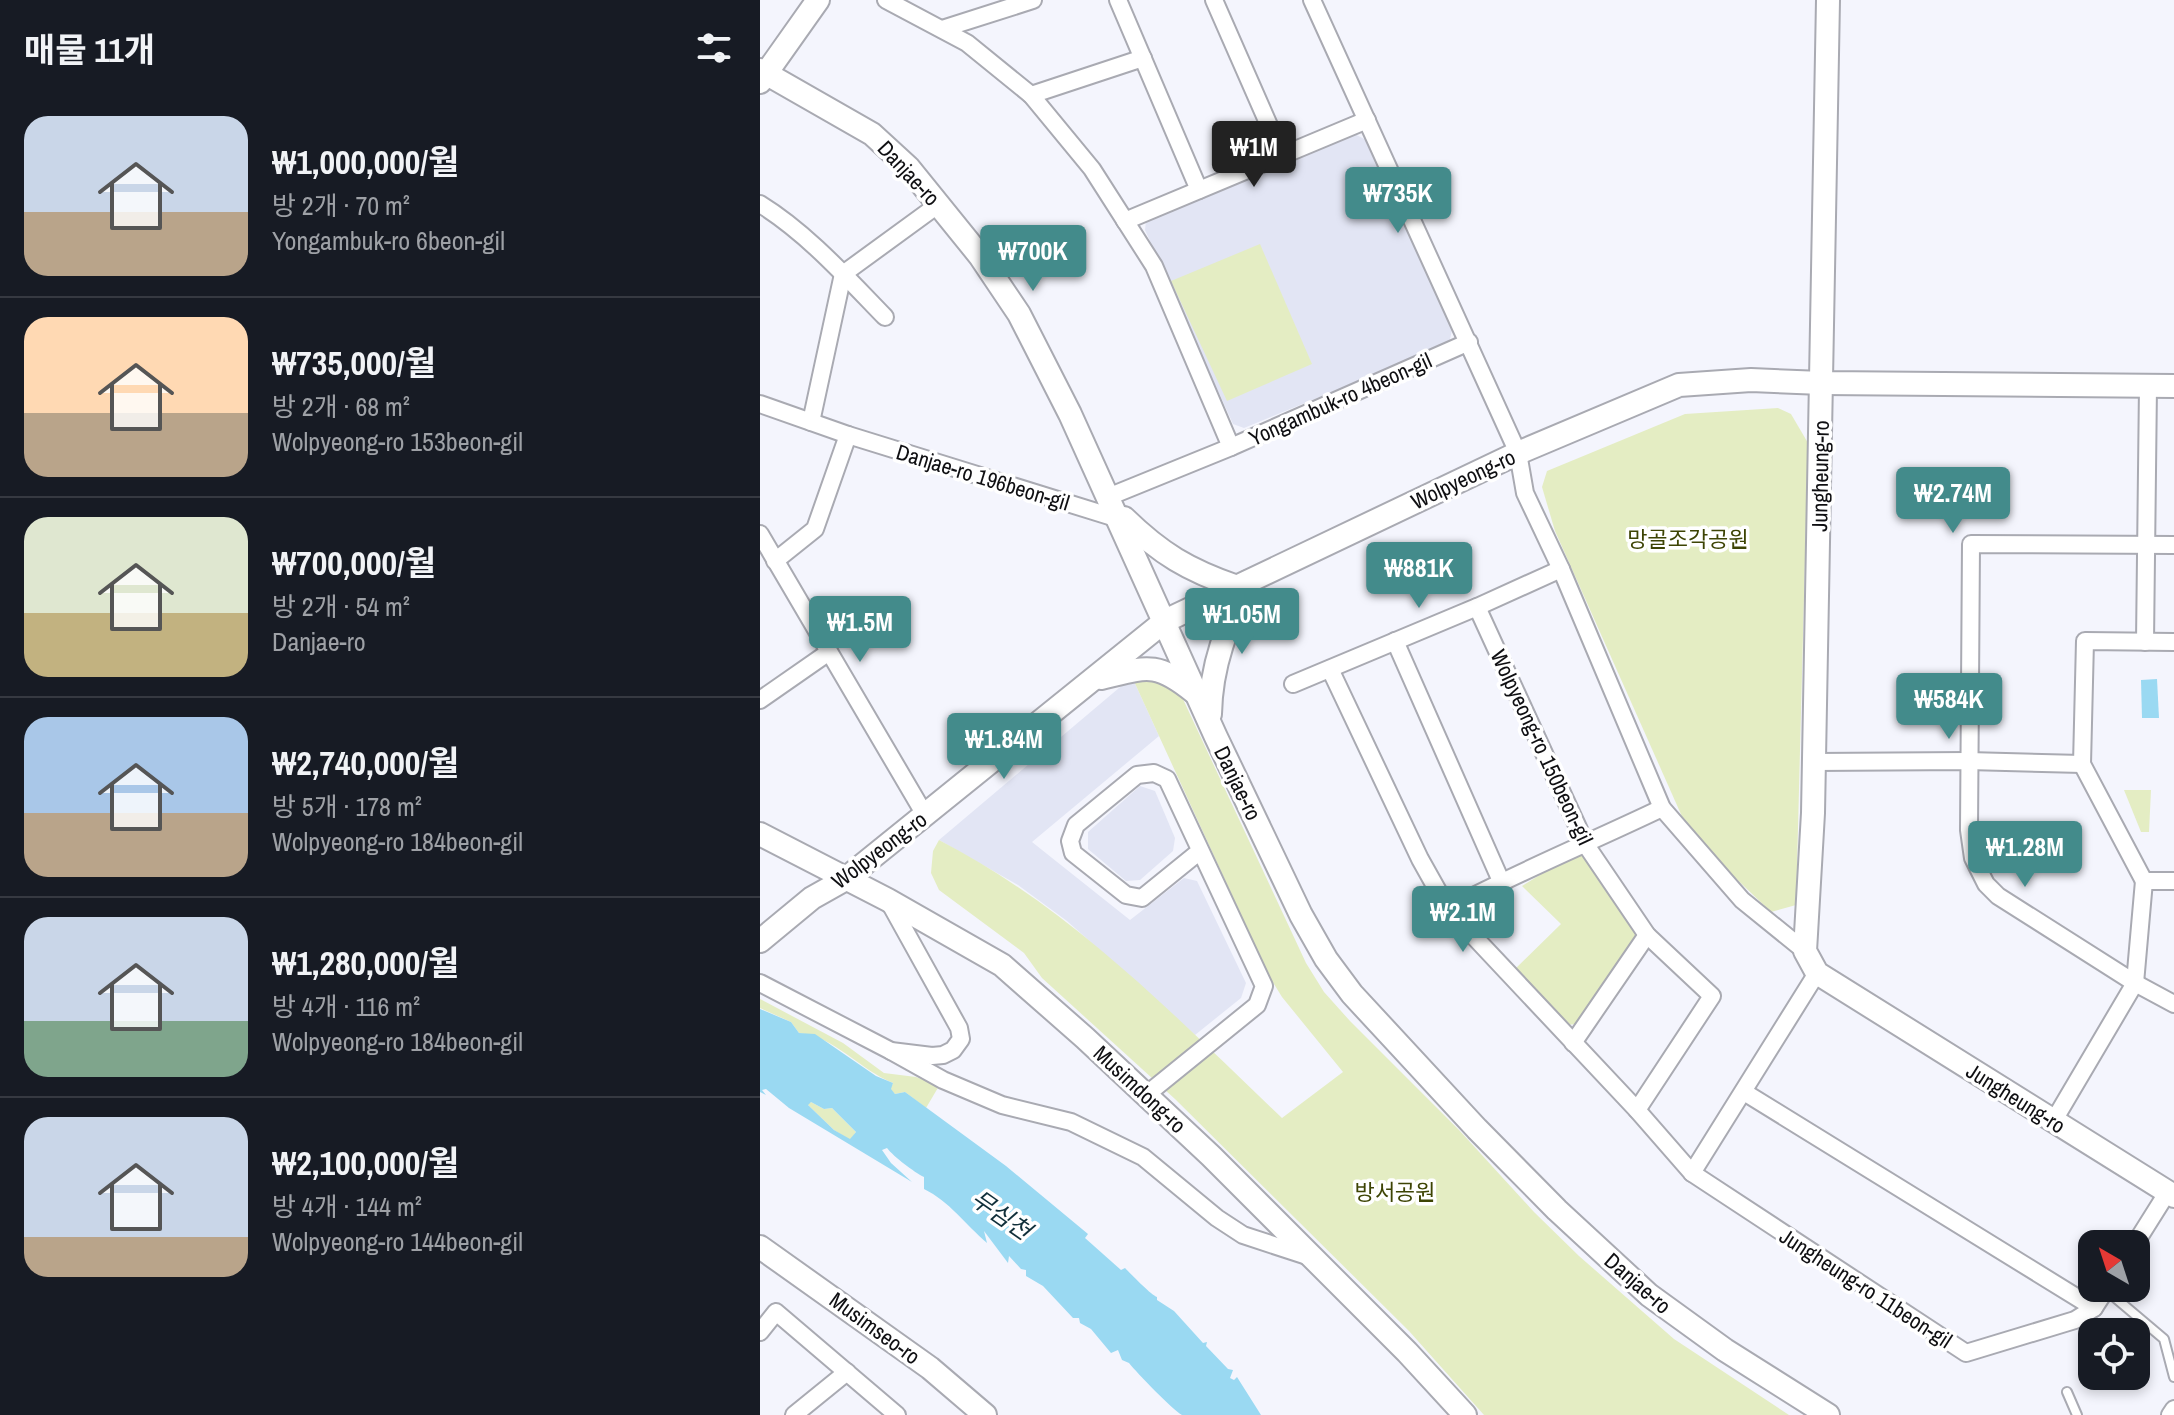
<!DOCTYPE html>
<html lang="ko">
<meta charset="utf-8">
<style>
:root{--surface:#171b24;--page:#242831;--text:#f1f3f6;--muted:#9ea1a6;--line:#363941;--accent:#438b8b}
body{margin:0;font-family:"Archivo Narrow","Noto Sans KR",sans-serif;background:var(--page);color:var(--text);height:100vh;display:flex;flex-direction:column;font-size:30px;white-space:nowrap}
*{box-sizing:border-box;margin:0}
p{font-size:26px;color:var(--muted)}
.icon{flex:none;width:44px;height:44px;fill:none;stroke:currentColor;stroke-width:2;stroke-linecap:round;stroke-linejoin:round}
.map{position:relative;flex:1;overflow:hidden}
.panel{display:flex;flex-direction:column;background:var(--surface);width:760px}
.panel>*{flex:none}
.needle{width:52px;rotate:321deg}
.buttons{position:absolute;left:1318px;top:1230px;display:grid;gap:16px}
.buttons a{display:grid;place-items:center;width:72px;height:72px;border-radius:16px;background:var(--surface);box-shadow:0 4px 12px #0003;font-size:40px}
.price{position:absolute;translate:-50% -68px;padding:0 18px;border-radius:8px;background:var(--accent);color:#fff;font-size:26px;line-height:52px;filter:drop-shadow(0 2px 4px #0008)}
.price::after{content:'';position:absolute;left:50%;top:48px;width:24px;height:18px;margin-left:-12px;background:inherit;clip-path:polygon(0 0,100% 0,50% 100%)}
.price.active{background:#222;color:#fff}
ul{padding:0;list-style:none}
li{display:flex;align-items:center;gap:24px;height:200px;padding:0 24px}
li+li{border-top:2px solid var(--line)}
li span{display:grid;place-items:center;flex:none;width:224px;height:160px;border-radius:24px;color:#555}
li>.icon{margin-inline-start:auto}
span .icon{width:96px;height:96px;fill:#fffc;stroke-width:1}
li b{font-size:34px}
h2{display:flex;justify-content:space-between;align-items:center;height:96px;padding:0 24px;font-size:34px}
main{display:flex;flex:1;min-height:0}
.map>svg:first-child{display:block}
.built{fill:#e2e5f4}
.green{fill:#e4edc3}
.water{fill:#9ad9f2;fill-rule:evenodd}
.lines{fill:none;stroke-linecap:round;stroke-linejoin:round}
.lane-casing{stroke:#a9aab2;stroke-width:12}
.street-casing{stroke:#a9aab2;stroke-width:20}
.secondary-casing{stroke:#a9aab2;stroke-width:26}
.lane{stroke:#fff;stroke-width:8}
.street{stroke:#fff;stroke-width:16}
.secondary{stroke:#fff;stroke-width:22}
.labels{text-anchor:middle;stroke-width:7;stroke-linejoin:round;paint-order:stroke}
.street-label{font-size:22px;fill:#0f0f12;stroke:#fff}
.park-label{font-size:22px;fill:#3d4404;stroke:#fff}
.water-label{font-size:24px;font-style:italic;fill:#102f3a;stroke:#fff}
</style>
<main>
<section class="panel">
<h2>매물 11개<svg class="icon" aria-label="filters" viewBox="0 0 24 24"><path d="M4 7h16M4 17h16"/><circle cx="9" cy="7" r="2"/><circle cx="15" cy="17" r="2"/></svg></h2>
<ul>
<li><span style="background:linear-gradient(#c9d6e8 60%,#b9a48a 0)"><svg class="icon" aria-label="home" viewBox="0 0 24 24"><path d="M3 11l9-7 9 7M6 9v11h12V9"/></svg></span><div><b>₩1,000,000/월</b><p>방 2개 · 70 m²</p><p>Yongambuk-ro 6beon-gil</p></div></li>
<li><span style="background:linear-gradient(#ffd9b3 60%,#b9a48a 0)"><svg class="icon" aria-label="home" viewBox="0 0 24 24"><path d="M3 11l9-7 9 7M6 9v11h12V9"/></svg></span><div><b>₩735,000/월</b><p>방 2개 · 68 m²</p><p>Wolpyeong-ro 153beon-gil</p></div></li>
<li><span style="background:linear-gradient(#dfe7d0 60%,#c2b280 0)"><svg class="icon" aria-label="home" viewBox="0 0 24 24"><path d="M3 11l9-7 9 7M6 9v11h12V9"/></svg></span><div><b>₩700,000/월</b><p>방 2개 · 54 m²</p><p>Danjae-ro</p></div></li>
<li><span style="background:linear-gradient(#a9c7e8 60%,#b9a48a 0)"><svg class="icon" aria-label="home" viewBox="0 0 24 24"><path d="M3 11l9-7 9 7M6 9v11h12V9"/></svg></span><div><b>₩2,740,000/월</b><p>방 5개 · 178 m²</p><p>Wolpyeong-ro 184beon-gil</p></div></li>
<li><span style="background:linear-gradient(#c9d6e8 65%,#7fa58c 0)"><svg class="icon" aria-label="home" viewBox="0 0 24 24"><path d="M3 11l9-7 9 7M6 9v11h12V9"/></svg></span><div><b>₩1,280,000/월</b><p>방 4개 · 116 m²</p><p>Wolpyeong-ro 184beon-gil</p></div></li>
<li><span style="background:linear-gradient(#c9d6e8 75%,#b9a48a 0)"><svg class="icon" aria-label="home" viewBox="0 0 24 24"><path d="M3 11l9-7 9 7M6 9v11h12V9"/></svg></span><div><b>₩2,100,000/월</b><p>방 4개 · 144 m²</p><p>Wolpyeong-ro 144beon-gil</p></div></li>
</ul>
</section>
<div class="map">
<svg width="1414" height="1415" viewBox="0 0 1414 1415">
<rect width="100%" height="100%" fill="#f4f5fd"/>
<g class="built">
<path d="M591 132 608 141 692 330 689 344 484 428 473 424 385 230 386 221Z"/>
<path d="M372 677 399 736 272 842 370 920 424 878 437 881 486 983 481 998 435 1035 307 921 258 885 179 840Z"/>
<path d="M380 786 395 791 415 838 413 851 380 880 366 881 328 849V832Z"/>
</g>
<g class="green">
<path d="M500 244 552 364 467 401 411 281Z"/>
<path d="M1018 408 1031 414 1048 443 1036 905 1011 912 965 868 924 821 795 531 782 487 787 471 925 414Z"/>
<path d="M372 677 415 682 546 963 564 992 590 1021 699 1130 774 1212 819 1256 914 1339 1029 1415H724L649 1331 415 1099 282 978 264 953 179 890 171 873 173 851 179 840C311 908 415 1016 522 1118L583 1072 522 997 509 976Z"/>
<path d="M1364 790H1391L1389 832H1381Z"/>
<path d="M820 855 828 860 875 926V939L818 1024 805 1025 754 970 801 924 762 886 804 860Z"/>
<path d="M0 999 83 1043 124 1073 156 1077 179 1086 166 1108 145 1092 135 1094 130 1089 133 1083C100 1070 74 1036 39 1033L31 1022 0 1008Z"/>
<path d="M51 1102 64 1109 72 1108 96 1132 90 1140 74 1130 47 1104Z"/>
</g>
<g class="water">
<path d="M1397 679 1399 718H1382L1381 680Z"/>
<path d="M0 1009 31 1022 39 1033 55 1034 116 1076 133 1083 131 1089 135 1094 145 1092 246 1166 328 1234 325 1238 361 1270 365 1268C370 1273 391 1295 397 1297V1300L414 1311 443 1343 447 1342 446 1346 468 1369 473 1370 470 1378 474 1380 477 1377 501 1415H422C413 1410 377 1373 369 1363L362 1360 358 1350 351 1353 331 1329 320 1323 319 1318H313L283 1286 266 1276V1270L261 1269 249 1256 248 1263 224 1231 227 1243C206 1225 189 1201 164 1189V1177C154 1172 134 1157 127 1148L122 1150 131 1163 152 1182 29 1108 6 1089 2 1090 6 1095 0 1092ZM51 1102 64 1109 72 1108 96 1132 90 1139 74 1130 48 1105Z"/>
</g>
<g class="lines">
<defs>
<g id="lane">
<path d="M1346 1290 1404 1339 1414 1377"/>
<path d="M1307 1392 1317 1415"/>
</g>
<g id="street">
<path d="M126 0 207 43 271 95 332 169 394 266 471 447"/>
<path d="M358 0 439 190"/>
<path d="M454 0 522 155"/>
<path d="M552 0 758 453 765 493 801 569 902 808 982 900 1045 951"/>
<path d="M182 29 273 0"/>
<path d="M271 95 383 58"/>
<path d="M0 204C47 233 87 278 125 317"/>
<path d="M365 221 607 120"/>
<path d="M0 404 88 435 359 519"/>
<path d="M51 422 83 274 179 204"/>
<path d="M348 497 471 447 709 342"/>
<path d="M0 534 165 815"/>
<path d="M1414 545 1211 544 1209 830 1213 858 1226 884 1238 896 1375 983 1414 1004"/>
<path d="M15 561 55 529 88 435"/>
<path d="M717 607 826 845 887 935 952 996 877 1110"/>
<path d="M635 641 741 881"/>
<path d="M1385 642 1388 386"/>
<path d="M1414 642 1325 641 1322 764 1384 881H1414"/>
<path d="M570 669 660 859 688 909 877 1110 932 1173 1206 1353 1315 1320 1334 1308 1347 1288"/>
<path d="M533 684 717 607 801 569"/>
<path d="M0 700 69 652"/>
<path d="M1054 762 1208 761 1322 764"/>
<path d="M688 909C758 872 831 842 902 808"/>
<path d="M0 983 131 1051 172 1056 183 1055 193 1050 201 1039 199 1028 128 900"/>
<path d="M813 1043 887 935"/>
<path d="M131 1051 183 1080 242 1105 311 1122 383 1157 457 1218 483 1235 550 1257"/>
<path d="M984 1092 1334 1308"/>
<path d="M386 1095 497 1005 504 986 407 779 394 773 377 775 316 825 310 841 313 853 366 895 382 898 440 851"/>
<path d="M1293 1122 1375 983 1384 881"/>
<path d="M932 1173 1057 973"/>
<path d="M1375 1244 1407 1193"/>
<path d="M0 1332 16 1312 137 1415"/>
<path d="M34 1415 87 1372"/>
<path d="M1410 1415 1414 1409"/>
</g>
<g id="secondary">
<path d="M1068 0 1053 813 1045 951 1057 973 1414 1196"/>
<path d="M0 70 112 134 148 167 220 256 259 314 310 414 456 737 541 915 566 959 592 994 717 1129 797 1210 889 1295 965 1350 1068 1415"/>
<path d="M0 82 58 0"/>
<path d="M364 518C401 554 428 570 477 587"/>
<path d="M341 678C387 667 396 661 434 692"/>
<path d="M450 714C451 664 467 626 488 582"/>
<path d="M0 834 128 900 242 965 325 1038 451 1156 647 1352 705 1415"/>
<path d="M0 941 52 898 84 880 405 621 758 453 919 385 991 380 1062 383 1414 386"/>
<path d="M0 1247 170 1368 225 1415"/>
</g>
</defs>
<use href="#lane" class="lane-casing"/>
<use href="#street" class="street-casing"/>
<use href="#secondary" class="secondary-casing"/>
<use href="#lane" class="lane"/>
<use href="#street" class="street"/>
<use href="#secondary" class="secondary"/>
</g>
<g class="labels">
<g class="street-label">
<text transform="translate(149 173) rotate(47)" y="8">Danjae-ro</text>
<text transform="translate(580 399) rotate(-24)" y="8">Yongambuk-ro 4beon-gil</text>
<text transform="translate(1060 476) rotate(-89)" y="8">Jungheung-ro</text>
<text transform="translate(223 477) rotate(17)" y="8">Danjae-ro 196beon-gil</text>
<text transform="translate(703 479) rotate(-25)" y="8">Wolpyeong-ro</text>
<text transform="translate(782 747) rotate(65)" y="8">Wolpyeong-ro 150beon-gil</text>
<text transform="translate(478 783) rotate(64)" y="8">Danjae-ro</text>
<text transform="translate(119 850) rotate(-37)" y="8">Wolpyeong-ro</text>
<text transform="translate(380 1089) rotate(43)" y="8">Musimdong-ro</text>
<text transform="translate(1256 1098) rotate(32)" y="8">Jungheung-ro</text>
<text transform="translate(878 1283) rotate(41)" y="8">Danjae-ro</text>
<text transform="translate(1106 1288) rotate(33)" y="8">Jungheung-ro 11beon-gil</text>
<text transform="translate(115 1328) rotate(36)" y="8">Musimseo-ro</text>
</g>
<g class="park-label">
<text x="928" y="547">망골조각공원</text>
<text x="635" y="1200">방서공원</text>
</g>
<g class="water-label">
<text transform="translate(241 1215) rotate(35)" y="8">무심천</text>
</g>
</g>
</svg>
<div class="buttons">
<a><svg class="needle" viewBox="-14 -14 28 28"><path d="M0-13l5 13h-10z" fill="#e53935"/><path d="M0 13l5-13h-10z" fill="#9ea1a6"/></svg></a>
<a><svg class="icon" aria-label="locate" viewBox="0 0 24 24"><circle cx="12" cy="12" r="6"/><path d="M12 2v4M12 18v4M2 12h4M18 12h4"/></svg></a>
</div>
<b class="price active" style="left:494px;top:189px">₩1M</b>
<b class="price" style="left:638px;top:235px">₩735K</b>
<b class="price" style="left:273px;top:293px">₩700K</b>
<b class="price" style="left:1193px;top:535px">₩2.74M</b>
<b class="price" style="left:659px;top:610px">₩881K</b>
<b class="price" style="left:482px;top:656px">₩1.05M</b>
<b class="price" style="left:100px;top:664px">₩1.5M</b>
<b class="price" style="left:1189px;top:741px">₩584K</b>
<b class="price" style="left:244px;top:781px">₩1.84M</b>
<b class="price" style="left:1265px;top:889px">₩1.28M</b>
<b class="price" style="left:703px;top:954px">₩2.1M</b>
</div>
</main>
